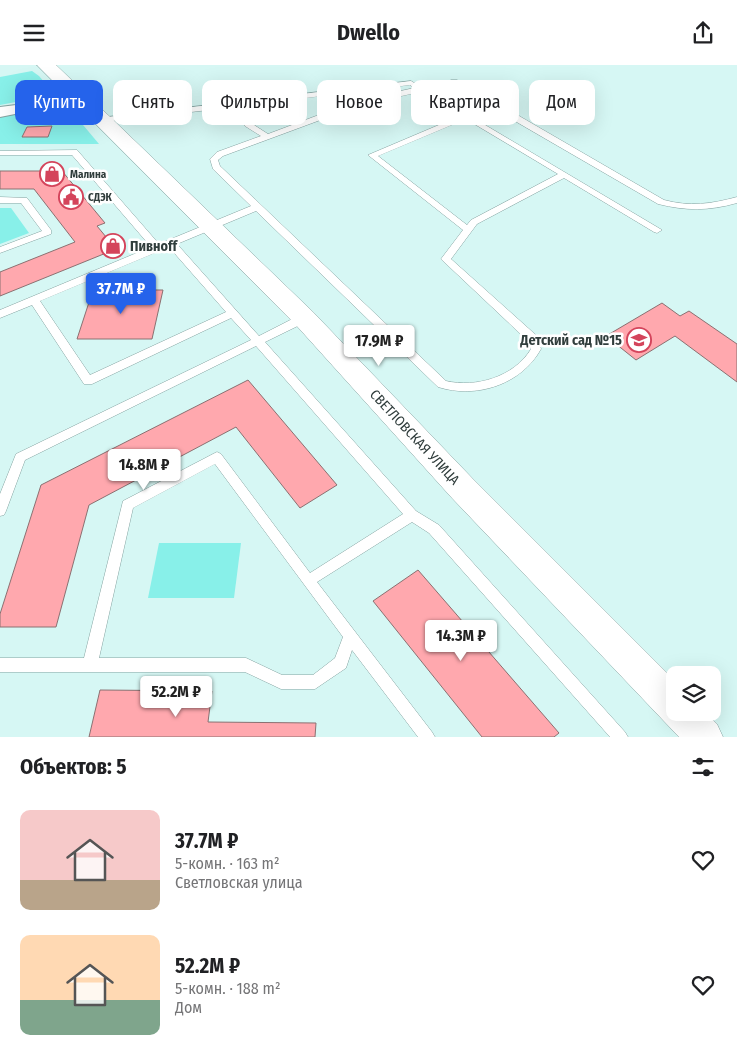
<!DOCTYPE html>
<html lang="ru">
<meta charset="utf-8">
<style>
:root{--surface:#fff;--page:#f2f2f2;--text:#202124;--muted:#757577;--accent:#2563eb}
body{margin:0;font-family:"Fira Sans Condensed",sans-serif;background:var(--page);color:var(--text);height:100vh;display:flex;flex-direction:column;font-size:19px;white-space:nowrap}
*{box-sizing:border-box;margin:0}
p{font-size:16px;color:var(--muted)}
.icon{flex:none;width:28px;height:28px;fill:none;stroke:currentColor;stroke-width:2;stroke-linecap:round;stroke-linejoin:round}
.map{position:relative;height:672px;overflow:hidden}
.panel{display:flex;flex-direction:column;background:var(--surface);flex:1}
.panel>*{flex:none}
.hud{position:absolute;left:15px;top:15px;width:708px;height:45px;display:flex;gap:10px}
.controls{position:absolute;left:666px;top:601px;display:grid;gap:10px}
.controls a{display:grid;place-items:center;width:55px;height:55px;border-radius:10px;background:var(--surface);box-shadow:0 5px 20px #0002;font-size:25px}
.price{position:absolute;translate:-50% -42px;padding:0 11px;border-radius:5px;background:#fff;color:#222;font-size:16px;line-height:32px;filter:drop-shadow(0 1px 2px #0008)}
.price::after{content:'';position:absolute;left:50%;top:30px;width:15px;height:11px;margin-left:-8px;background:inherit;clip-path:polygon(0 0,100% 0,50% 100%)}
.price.on{background:var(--accent);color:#fff}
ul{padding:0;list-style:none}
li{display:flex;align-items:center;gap:15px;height:125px;padding:0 20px}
li span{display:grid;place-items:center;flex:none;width:140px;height:100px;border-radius:10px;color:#555}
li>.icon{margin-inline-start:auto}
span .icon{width:60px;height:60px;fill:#fffc;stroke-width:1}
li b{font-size:21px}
h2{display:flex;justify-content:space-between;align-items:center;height:60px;padding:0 20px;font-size:21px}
.tag{padding:0 18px;border-radius:10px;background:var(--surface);box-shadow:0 5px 20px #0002;font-size:18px;line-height:45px}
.tag.on{background:var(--accent);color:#fff}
header{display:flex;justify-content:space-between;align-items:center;height:65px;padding:0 20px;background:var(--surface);font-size:22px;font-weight:700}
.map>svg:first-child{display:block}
.green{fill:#88f0e9}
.building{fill:#ffa8ae;stroke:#8b7071}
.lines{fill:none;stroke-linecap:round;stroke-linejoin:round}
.lane-casing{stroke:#85a3a1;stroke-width:1}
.street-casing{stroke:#85a3a1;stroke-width:2}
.secondary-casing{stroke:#85a3a1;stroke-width:1}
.lane{fill:#fff;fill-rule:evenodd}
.street{fill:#fff;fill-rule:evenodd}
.secondary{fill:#fff;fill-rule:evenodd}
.labels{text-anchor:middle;stroke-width:5;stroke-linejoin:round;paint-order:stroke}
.far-poi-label{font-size:11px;font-weight:bold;fill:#303d3c;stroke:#fff;text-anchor:start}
.poi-label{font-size:14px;font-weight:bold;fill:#303d3c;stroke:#fff;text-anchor:start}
.street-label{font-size:14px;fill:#303d3c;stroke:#fff}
</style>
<header><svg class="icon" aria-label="menu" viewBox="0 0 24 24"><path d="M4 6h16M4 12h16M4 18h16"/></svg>Dwello<svg class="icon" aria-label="share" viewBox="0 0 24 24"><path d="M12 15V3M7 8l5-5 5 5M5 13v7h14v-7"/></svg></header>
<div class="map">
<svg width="737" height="672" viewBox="0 0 737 672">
<rect width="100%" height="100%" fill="#d6f7f4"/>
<g class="green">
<path d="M32 6 39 11 50 24 42 32 0 40V12Z"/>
<path d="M50 45 73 48 99 79H0V51Z"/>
<path d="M0 143H11L29 168 0 179Z"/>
<path d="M159 478H241L234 533H148Z"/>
</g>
<g class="building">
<path d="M52 61 48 72H22L27 62Z"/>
<path d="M0 106H62L105 158 97 161 116 184 0 231V207L75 177 34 124H0Z"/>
<path d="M93 225H163L152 274H77Z"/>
<path d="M662 238 680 251 689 246 737 279V317L675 271 636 295 606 271Z"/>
<path d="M248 315 337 420 300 443 236 362 89 440 56 562H0V549L41 420Z"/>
<path d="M418 505 559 668 554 672H482L373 536Z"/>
<path d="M100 625 212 626 208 657 316 658 315 672H89Z"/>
</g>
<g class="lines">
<defs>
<g id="lane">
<path d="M451 15H457L664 135C690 142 711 139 737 132V138C709 146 686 146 658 139L451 19Z"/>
<path d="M411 16 662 165 657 168 654 167 564 113 477 159 451 194 537 271 541 284C521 320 476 334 438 322L256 146 177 179 259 271 300 250H308L309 253 308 256 265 277 416 446 439 460 625 667 628 672H610L429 468 412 457 317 517 432 667 435 672H418L352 585 346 603 315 624H281L245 607H0V593H84L123 436 213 389 217 387 221 389 310 508 403 449 256 281 25 395 6 446 4 450 0 451V429L16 389 251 275 231 253 92 319H84L32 240 0 253V245L151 182 72 90H0V86L77 85 159 179 251 141 213 104 210 94 217 87 261 71 245 61 235 42 103 57H100V53ZM410 20 414 23 356 36 268 69 251 58 242 41ZM420 27 460 51 368 90 463 165 441 194 528 276 531 284C514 312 476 323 446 316L220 101 218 95 223 91 361 40ZM466 54 558 109 471 155 467 160 378 91ZM169 182 226 247 90 310 40 236ZM215 399 343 572 335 593 313 610H282L246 593H99L133 443Z"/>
<path d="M0 132 27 133 51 165V169L0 188V182L42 166 21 138H0Z"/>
</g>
<path id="street" d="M73 20 81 25 78 28 25 47 0 52V42L16 40Z"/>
<path id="secondary" d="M37 0H56L313 247 473 414 675 616V648H706L717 659 723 672H679L451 432 295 259Z"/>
</defs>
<use href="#lane" class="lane-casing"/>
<use href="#street" class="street-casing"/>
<use href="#secondary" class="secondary-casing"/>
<use href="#lane" class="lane"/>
<use href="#street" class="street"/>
<use href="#secondary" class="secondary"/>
</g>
<defs>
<symbol id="shop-ring" viewBox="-11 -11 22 22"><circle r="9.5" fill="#fff" stroke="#d4445b" stroke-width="1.5"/><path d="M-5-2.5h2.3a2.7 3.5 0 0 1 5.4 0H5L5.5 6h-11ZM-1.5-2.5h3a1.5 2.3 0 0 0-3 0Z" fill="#d4445b"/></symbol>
<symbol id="civic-ring" viewBox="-11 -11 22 22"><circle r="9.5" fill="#fff" stroke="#d4445b" stroke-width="1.5"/><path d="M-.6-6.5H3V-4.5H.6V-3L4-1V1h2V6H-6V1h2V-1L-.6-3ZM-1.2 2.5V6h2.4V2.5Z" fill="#d4445b"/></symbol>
<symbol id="school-ring" viewBox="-11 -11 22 22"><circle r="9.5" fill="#fff" stroke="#d4445b" stroke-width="1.5"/><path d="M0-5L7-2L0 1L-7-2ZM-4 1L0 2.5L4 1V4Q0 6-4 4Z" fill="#d4445b"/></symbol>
</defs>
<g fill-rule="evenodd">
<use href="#shop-ring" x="38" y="95" width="28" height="28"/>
<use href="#civic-ring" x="57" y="118" width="28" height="28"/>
<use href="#shop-ring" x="99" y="167" width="28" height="28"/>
<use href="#school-ring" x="625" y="261" width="28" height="28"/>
</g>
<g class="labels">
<g class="far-poi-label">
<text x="70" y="113">Малина</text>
<text x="88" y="136">СДЭК</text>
</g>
<g class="poi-label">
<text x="130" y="186">Пивноff</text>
<text x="622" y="280" text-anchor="end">Детский сад №15</text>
</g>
<g class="street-label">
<text transform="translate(415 372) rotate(47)" y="5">СВЕТЛОВСКАЯ УЛИЦА</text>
</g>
</g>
</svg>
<div class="controls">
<a><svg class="icon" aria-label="layers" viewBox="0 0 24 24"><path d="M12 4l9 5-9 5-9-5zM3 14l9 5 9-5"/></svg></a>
</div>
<b class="price on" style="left:121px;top:250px">37.7M ₽</b>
<b class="price" style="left:379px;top:302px">17.9M ₽</b>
<b class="price" style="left:144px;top:426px">14.8M ₽</b>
<b class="price" style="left:461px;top:597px">14.3M ₽</b>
<b class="price" style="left:176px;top:653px">52.2M ₽</b>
<div class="hud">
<a class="tag on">Купить</a>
<a class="tag">Снять</a>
<a class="tag">Фильтры</a>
<a class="tag">Новое</a>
<a class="tag">Квартира</a>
<a class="tag">Дом</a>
</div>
</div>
<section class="panel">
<h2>Объектов: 5<svg class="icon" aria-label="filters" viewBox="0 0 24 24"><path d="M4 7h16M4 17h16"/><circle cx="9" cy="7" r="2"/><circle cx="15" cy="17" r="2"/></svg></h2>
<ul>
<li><span style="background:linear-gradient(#f6c9c9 70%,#b9a48a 0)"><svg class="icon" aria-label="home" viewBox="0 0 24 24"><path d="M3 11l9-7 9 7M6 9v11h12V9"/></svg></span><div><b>37.7M ₽</b><p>5-комн. · 163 m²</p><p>Светловская улица</p></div><svg class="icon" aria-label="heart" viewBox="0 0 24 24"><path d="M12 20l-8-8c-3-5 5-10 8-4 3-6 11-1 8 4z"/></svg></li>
<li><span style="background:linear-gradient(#ffd9b3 65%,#7fa58c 0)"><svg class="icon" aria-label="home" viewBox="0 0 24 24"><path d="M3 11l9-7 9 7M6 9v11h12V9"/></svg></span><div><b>52.2M ₽</b><p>5-комн. · 188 m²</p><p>Дом</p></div><svg class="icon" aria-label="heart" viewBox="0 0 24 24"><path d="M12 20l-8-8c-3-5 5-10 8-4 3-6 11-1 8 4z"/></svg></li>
</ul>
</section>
